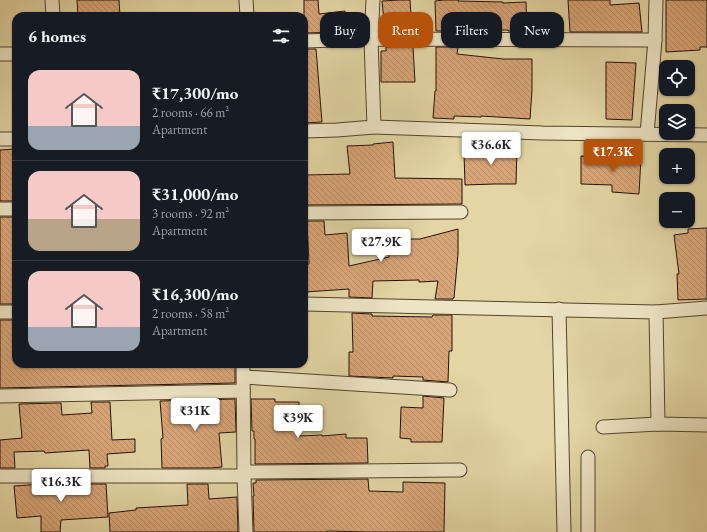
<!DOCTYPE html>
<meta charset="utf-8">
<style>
:root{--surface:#171b24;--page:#20242c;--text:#f1f3f6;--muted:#9ea1a6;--line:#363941;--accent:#b45309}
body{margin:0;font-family:"EB Garamond",serif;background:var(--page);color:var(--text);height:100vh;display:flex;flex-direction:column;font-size:15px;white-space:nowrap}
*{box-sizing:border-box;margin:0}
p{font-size:13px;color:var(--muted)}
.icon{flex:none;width:22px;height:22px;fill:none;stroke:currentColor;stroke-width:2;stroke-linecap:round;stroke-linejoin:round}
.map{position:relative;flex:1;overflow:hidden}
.panel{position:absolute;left:12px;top:12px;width:296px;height:356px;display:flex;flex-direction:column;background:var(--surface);border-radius:12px;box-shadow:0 1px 3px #0004}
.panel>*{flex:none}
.guide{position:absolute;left:320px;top:12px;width:327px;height:36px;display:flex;gap:8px}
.fabs{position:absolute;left:659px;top:60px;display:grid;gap:8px}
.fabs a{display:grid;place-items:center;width:36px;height:36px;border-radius:8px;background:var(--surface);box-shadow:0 1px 3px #0004;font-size:20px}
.price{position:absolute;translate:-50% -34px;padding:0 9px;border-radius:4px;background:#fff;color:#222;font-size:13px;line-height:26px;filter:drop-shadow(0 1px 2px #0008)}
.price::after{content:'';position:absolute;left:50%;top:24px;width:12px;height:9px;margin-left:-6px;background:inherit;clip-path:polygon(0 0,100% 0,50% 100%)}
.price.selected{background:var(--accent);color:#fff}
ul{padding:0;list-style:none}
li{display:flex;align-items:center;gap:12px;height:100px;padding:0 16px}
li+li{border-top:1px solid var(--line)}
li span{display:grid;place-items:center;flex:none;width:112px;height:80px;border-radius:12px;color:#555}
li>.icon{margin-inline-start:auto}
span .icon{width:48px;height:48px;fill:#fffc;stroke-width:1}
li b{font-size:17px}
h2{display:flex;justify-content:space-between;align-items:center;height:48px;padding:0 16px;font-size:17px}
.pill{padding:0 14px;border-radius:12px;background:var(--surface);box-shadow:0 1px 3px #0004;font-size:14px;line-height:36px}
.pill.selected{background:var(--accent);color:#fff}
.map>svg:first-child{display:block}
.building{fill:url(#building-back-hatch);stroke:#241107}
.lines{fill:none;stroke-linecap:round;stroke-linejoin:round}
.street-casing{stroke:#54422e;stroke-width:15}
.street{stroke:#ede4c4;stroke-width:13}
</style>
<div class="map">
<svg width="707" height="532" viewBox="0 0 707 532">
<defs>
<pattern id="building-back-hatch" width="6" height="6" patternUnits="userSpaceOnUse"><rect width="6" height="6" fill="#d8a578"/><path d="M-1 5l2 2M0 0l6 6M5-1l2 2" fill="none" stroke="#b98d66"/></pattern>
</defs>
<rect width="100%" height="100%" fill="#e3d5a4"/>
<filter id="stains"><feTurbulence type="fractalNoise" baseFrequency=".005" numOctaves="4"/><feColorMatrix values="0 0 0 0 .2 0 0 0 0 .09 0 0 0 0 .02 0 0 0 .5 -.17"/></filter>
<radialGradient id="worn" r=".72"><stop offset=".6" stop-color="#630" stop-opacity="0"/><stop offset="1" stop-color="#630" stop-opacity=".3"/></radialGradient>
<g class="building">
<path d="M77 0H119L120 16H78Z"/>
<path d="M304 0H318L319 14 345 11 347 32 304 33Z"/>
<path d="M400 0H410L412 31H385L382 1Z"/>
<path d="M444 0H459L458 1 503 2V3L526 2 527 31H508V30H459V31H436L435 1Z"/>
<path d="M568 0H610V5L639 3 642 32H570Z"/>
<path d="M666 0H707V47H700V50L666 52Z"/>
<path d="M386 47H413L415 82H381V51H386Z"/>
<path d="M436 47H458L457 54 503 59H532V90L530 119 481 116V117L454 116V119L433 118 435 91H436Z"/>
<path d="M304 49H316L322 122 304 123Z"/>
<path d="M606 62 636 63 632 120 606 119Z"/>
<path d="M393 142 395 178 462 179V204L304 205V175L350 174 347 146 373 145V144Z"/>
<path d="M486 146 517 147 516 184H494L465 185 464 153 486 152Z"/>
<path d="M15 149 16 168V201H0V150Z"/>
<path d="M613 155 641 157 639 194 612 192V185L581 184V156L613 158Z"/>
<rect x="0" y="217" width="16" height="87"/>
<path d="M307 221H324L325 235 347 233 349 266 389 257 388 239H420L458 229V254L454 298H453V299H435L438 281 419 282V280L373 281 372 298 349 297V289L305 292V264H309Z"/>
<path d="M707 228V299L678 300 677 274H679L674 235 688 233V229Z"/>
<path d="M352 313 372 314V316L432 317 433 315H452V351H449L448 382 423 380V377L393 376V378L349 376V352H353Z"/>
<path d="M0 320H16V364H235V383L0 388Z"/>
<path d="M423 396 444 398 442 442H411V439L400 438 401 407 423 408Z"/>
<path d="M235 399 236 432 219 433 222 467 211 468H162L161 439 163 438 160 401Z"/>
<path d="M251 399H275V402H299V436L322 435V436L346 434V438H367L368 463 255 464V439H254V431H252Z"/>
<path d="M91 402H110L112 440 135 439V452L107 454 108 466H105V468H90L89 450 45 453 44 451 14 452 15 468H0V440L22 438 19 404 61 403 62 415 92 413Z"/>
<path d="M368 479 369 491 403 492V482L445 483 444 532H370L327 531V532H254L253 496H254L253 483H256V480Z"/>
<path d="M43 484H58V487L91 484H106L108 517 61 520 60 532H41V516L17 518 14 486Z"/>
<path d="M187 484H208L209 499 237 497 238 532H110L109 513 136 510V508L188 505Z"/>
</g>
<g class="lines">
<defs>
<g id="street">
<path d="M52 0 53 16"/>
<path d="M246 0 247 16"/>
<path d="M304 41 371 39 655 40"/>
<path d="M0 54H16"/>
<path d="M374 127 542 133 707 135"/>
<path d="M304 131 337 130 374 127 371 39 373 0"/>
<path d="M647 134 655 40 656 0"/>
<path d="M0 139H16"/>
<path d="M0 209H16"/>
<path d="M304 213 461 212"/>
<path d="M304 304 656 312 707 308"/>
<path d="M559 309 564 532"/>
<path d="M0 312H16"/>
<path d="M656 312 658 424"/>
<path d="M243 364 244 476 246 532"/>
<path d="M244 377 450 390"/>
<path d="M0 396 243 391"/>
<path d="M603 427 658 424 707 425"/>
<path d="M244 472 460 470"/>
<path d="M0 476H244"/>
<path d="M588 532V457"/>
</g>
</defs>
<use href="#street" class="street-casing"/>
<use href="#street" class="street"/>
</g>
<rect width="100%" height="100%" filter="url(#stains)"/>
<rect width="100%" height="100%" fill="url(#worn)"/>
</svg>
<div class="fabs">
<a><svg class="icon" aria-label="locate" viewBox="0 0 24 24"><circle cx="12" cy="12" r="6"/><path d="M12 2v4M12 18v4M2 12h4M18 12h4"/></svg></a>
<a><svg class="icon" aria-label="layers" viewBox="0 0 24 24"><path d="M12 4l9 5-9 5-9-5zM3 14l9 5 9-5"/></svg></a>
<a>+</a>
<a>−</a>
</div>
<b class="price" style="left:491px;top:166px">₹36.6K</b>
<b class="price selected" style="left:613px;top:173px">₹17.3K</b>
<b class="price" style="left:381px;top:263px">₹27.9K</b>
<b class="price" style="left:195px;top:432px">₹31K</b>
<b class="price" style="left:298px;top:439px">₹39K</b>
<b class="price" style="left:61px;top:503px">₹16.3K</b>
<div class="guide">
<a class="pill">Buy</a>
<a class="pill selected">Rent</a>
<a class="pill">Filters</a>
<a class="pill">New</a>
</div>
<section class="panel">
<h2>6 homes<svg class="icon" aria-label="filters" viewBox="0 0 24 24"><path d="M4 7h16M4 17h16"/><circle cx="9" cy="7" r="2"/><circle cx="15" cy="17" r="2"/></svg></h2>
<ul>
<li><span style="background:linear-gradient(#f6c9c9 70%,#9aa5b1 0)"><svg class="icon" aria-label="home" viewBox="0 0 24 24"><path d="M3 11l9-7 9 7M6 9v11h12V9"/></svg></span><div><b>₹17,300/mo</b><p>2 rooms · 66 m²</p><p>Apartment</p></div></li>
<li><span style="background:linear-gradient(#f6c9c9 60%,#b9a48a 0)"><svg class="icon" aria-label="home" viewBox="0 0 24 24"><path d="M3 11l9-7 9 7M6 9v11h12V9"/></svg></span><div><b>₹31,000/mo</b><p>3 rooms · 92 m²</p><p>Apartment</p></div></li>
<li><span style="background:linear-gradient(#f6c9c9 70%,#9aa5b1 0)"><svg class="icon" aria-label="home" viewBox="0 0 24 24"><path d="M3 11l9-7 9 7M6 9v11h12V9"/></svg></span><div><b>₹16,300/mo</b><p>2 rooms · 58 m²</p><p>Apartment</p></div></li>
</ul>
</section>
</div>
